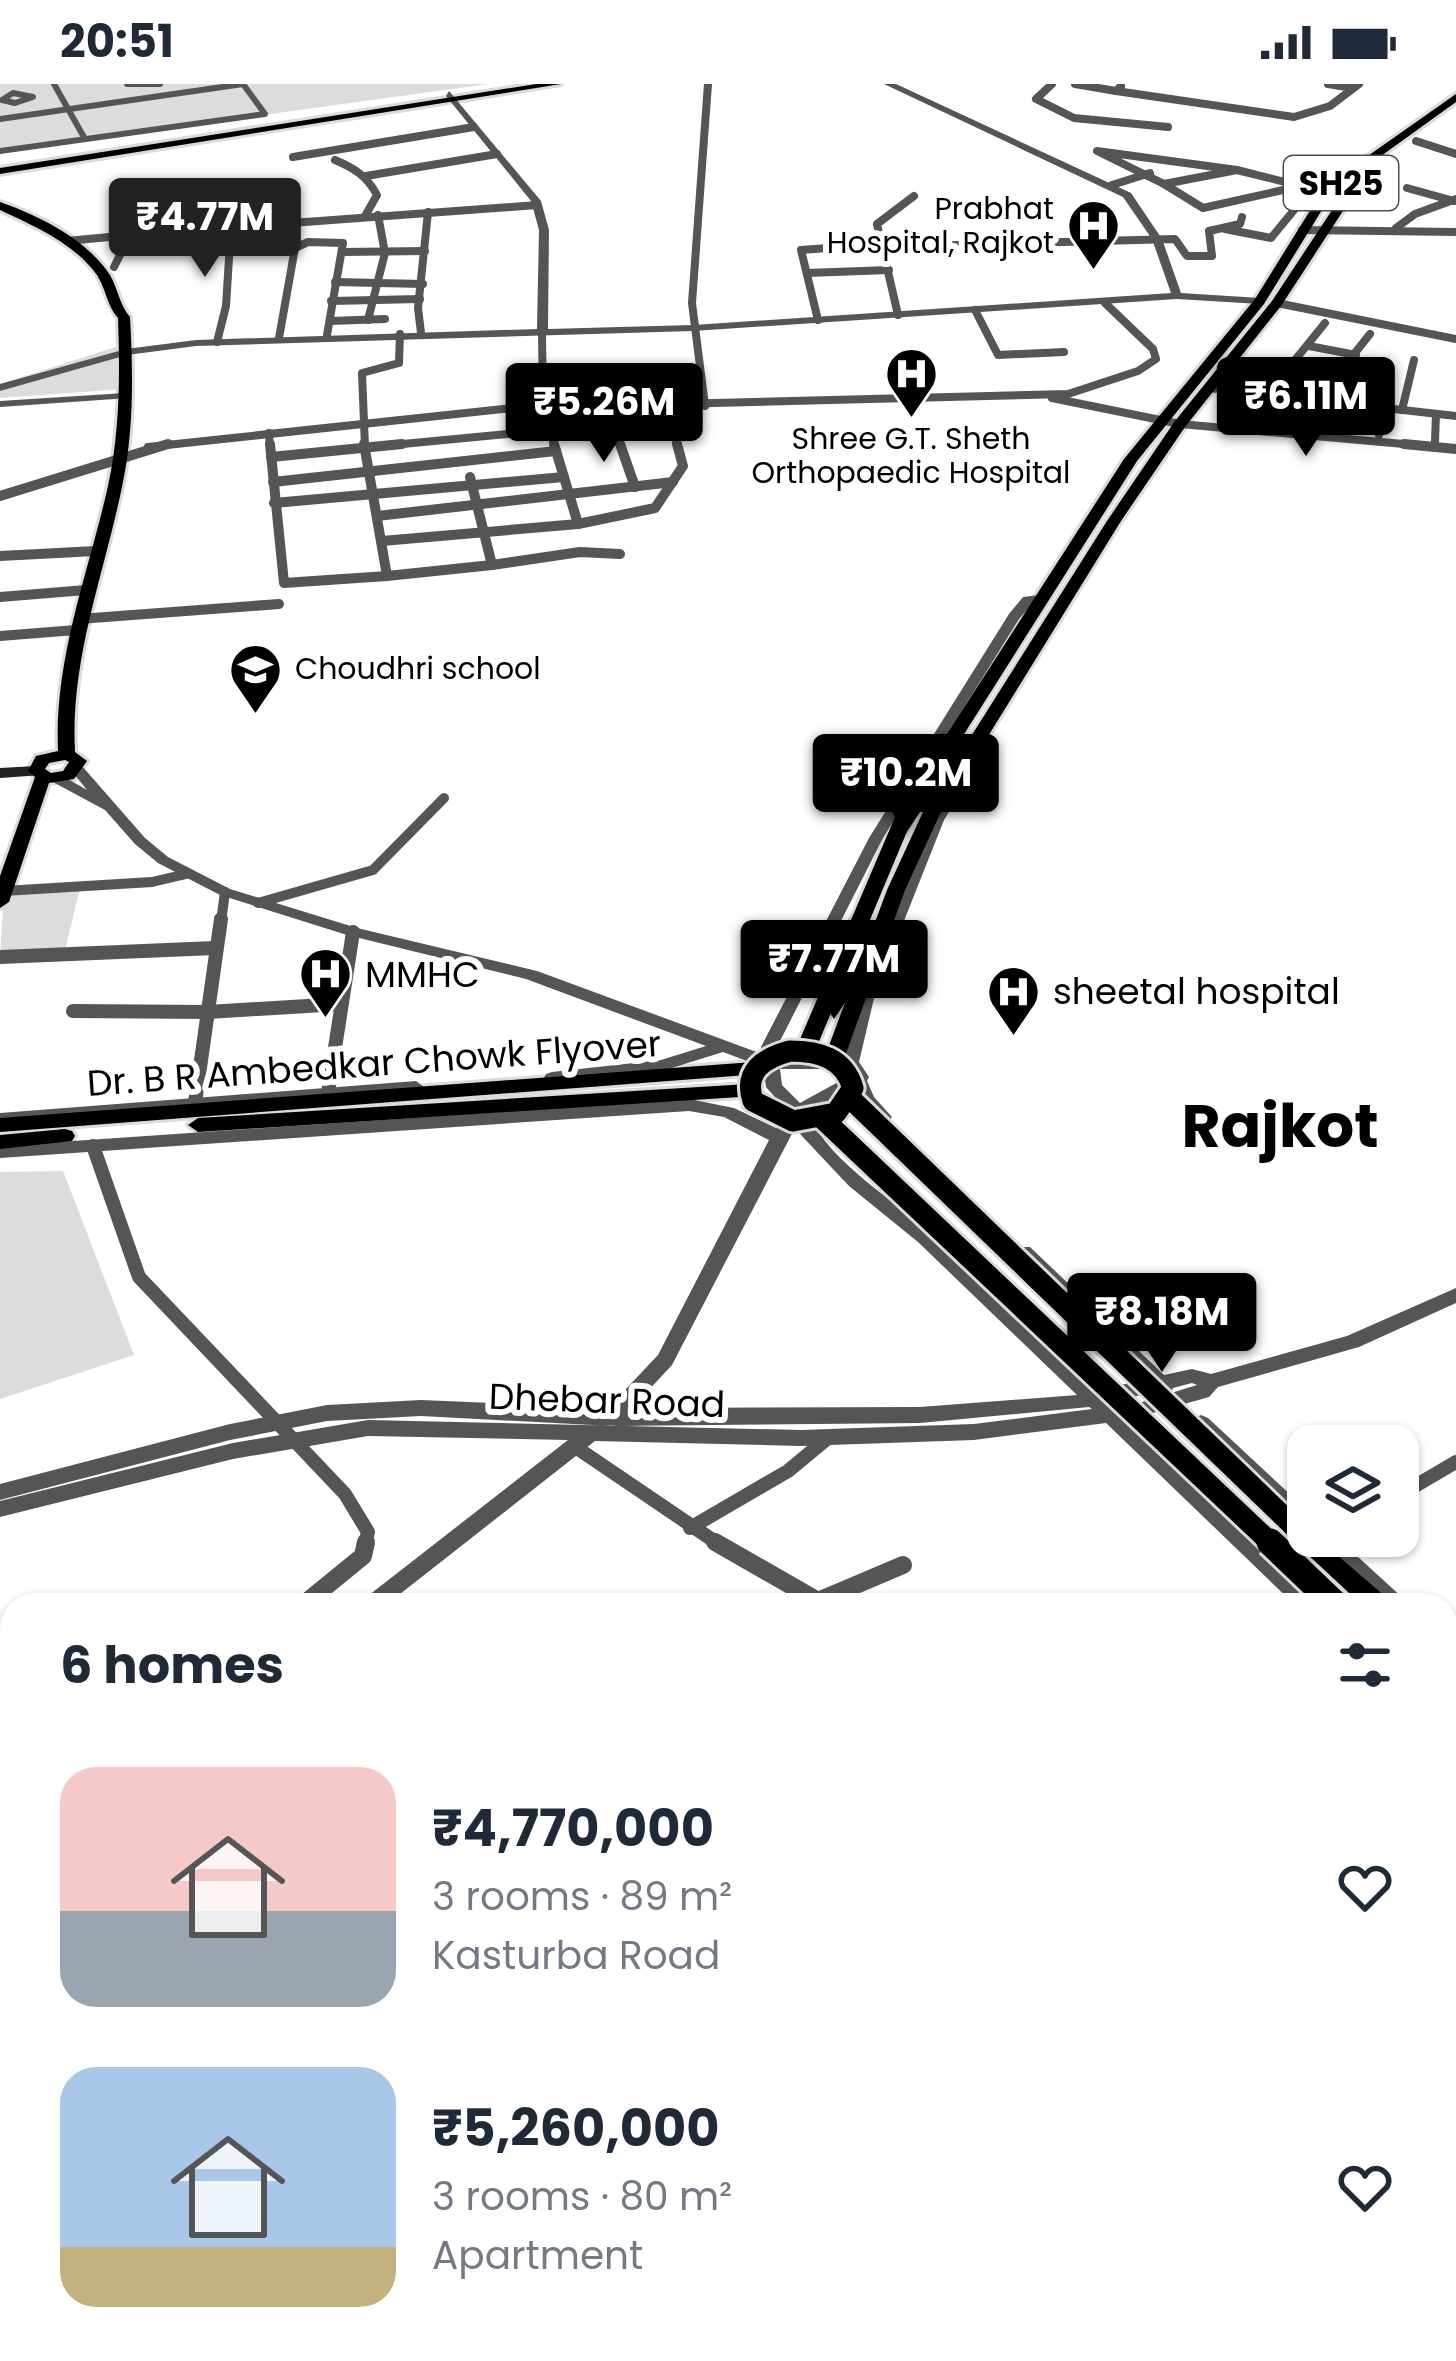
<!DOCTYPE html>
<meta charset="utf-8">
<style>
:root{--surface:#fff;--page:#f6f6f7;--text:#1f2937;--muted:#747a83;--accent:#000}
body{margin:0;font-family:Poppins,sans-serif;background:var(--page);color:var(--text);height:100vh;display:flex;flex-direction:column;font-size:45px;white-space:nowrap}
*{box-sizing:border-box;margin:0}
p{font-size:39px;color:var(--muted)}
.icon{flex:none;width:66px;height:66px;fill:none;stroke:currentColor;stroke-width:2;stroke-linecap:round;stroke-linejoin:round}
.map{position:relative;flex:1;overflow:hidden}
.drawer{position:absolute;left:0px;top:1509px;width:1458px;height:768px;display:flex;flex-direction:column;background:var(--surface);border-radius:36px 36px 0 0;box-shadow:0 3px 9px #0004}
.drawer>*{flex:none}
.buttons{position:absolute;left:1287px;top:1341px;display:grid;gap:24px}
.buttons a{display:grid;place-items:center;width:132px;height:132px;border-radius:24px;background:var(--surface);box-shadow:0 3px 9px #0004;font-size:60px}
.price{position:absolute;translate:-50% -102px;padding:0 27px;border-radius:12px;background:var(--accent);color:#fff;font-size:39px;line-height:78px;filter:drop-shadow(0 3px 6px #0008)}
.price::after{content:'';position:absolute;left:50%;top:72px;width:36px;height:27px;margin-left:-18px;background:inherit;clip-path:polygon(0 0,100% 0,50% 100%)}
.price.current{background:#222;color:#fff}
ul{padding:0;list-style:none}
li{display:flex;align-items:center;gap:36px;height:300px;padding:0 60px}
li span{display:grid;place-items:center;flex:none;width:336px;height:240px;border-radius:36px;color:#555}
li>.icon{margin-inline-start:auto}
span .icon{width:144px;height:144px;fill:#fffc;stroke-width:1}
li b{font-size:51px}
h2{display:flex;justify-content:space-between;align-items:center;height:144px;padding:0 60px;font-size:51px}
.status{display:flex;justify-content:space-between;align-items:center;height:84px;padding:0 60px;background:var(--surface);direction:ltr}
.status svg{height:33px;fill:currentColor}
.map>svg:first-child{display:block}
.green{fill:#dcdcdc}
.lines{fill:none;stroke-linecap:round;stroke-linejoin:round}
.primary-casing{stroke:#dbdbdb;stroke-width:6}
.pedestrian{stroke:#555;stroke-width:6}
.minor-far3{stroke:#555;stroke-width:8}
.minor-far2{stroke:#555;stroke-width:10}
.minor-far1{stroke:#555;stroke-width:14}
.minor{stroke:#555;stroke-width:18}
.tertiary{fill:#555;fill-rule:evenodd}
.secondary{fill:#222;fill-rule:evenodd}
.primary{fill:#000;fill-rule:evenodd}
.primary-bridge-far1-casing{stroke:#dbdbdb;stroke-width:27;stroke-linecap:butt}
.primary-bridge-casing{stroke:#dbdbdb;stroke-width:33;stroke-linecap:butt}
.primary-bridge-far1{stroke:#000;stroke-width:21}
.primary-bridge{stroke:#000;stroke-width:27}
.labels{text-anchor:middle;stroke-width:12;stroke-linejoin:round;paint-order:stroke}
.far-poi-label{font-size:30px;fill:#000;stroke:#fff;text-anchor:end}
.shield{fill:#fff;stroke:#4c4c4c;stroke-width:3}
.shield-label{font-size:33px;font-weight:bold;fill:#000}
.poi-label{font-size:36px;fill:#000;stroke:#fff;text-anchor:start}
.street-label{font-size:36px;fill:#000;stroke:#fff}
.town-label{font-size:60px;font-weight:bold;fill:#000;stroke:#fff}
</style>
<div class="status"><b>20:51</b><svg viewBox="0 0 49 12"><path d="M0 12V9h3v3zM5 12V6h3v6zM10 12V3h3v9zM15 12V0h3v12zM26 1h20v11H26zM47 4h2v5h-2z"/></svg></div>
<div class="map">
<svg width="1456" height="2277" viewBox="0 0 1456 2277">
<rect width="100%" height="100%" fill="#fff"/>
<g class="green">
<path d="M0 0H488L0 67Z"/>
<path d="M125 260 124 305 0 314V300Z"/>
<path d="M80 805 64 870 0 873 4 807Z"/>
<path d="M63 1087 134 1271 0 1315V1088Z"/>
</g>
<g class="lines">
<defs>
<g id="primary">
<path d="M536 0H561L0 90V84Z"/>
<path d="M1456 10V18L1363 85 1325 121 1264 220 1137 377 916 726 815 967 805 973 798 972 795 967 898 726 1124 375 1255 215 1316 117 1355 81Z"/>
<path d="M1346 105 1356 107 1281 222 1185 343 1121 437 940 730 905 806 844 975 841 980H827L824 975 887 806 922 730 1107 437 1175 337 1272 217Z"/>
<path d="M0 118C40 132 86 155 110 191 118 205 120 222 130 233 133 288 134 344 123 398 105 489 70 573 75 668L87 677 74 695 49 699 9 818 0 824V792L35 693 28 687 36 672 58 667C54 574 88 491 108 402 120 347 120 290 118 234 107 222 106 205 97 191 74 159 34 142 0 126ZM65 676 69 678 63 687 51 689 45 685 49 679Z"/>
<path d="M753 978 763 985 760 990 0 1048V1034Z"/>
<path d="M748 1000 758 1007 755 1012 198 1048 188 1041 198 1034Z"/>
<path d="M65 1045 72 1047 75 1052 72 1057 0 1065V1051Z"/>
<path d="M1315 1452 1387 1514 1390 1521H1362L1305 1468 1301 1461 1305 1454Z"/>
<path d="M1446 1572 1456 1576V1603L1446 1599Z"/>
<path d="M1446 1612 1456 1616V1643L1446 1639Z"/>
</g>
</defs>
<use href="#primary" class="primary-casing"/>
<g class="pedestrian">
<path d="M54 0 85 55"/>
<path d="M127 0H160"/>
<path d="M13 9 33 13 15 19 2 16Z"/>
<path d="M0 35 243 0"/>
<path d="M0 67 265 30 243 0"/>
</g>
<g class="minor-far3">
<path d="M1052 0 1036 15 1074 34 1168 43"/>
<path d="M1075 0 1116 7 1121 2"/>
<path d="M1328 0 1353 4"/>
<path d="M1116 7 1294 33 1330 22 1359 0"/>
<path d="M1416 57 1456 70"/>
<path d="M1097 67 1237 86 1164 100Z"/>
<path d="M293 73 474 43"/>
<path d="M335 76C354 84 367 92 377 111L365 132"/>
<path d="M1237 86 1301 102"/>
<path d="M366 92 497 70"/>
<path d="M1164 100 1203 124 1301 102"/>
<path d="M1112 101 1150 89"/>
<path d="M1407 104 1454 117"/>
<path d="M1396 144 1415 130 1456 115"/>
<path d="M1225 145 1271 154 1299 120"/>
<path d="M1302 146 1456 148"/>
<path d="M67 157 130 151"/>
<path d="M883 163 1175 155 1187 172H1212L1209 147 1240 140 1242 133"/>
<path d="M342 168 425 167"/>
<path d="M114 183 130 151 537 121"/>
<path d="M807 189 889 186"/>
<path d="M335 198 423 200"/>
<path d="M331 217 420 215"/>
<path d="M1277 219 1456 255"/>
<path d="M975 226 998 271 1064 268"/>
<path d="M898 231 877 140 914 112"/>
<path d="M368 236 385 169 378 131"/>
<path d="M818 236 801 166 883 160"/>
<path d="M330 237 385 235"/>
<path d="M421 249 418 224 428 128"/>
<path d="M542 249 543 324 555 363"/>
<path d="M279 254 295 164 308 158 343 159 327 251"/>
<path d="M217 258 226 222 231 142"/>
<path d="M1309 262 1356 271"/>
<path d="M1209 304 1456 332"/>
<path d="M1239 309 1227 328 1235 335 1328 346"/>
<path d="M1265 313 1325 239"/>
<path d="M1052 314 1180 340 1437 363"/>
<path d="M1315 319 1370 250"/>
<path d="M705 322 692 219 708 0"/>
<path d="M1402 326 1414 276"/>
<path d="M615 345 621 363"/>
<path d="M674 348 678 363"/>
<path d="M269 349 270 363"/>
<path d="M1379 351 1381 325"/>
<path d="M1435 357 1436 330"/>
<path d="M148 363 512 324 1068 310 1138 287 1156 275 1153 265 1105 219"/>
<path d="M365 363 362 289 399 279 400 250"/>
<path d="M371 363 550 346"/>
</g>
<g class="minor-far2">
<path d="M270 360 284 499 387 492 364 360"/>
<path d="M554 360 578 440"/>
<path d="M620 360 635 403"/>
<path d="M1404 360 1456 365"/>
<path d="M271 373 402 360"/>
<path d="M273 398 556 367"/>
<path d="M0 412 168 360"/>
<path d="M274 419 564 393"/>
<path d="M377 432 673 398"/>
<path d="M382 457 578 440 655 424 683 382 677 360"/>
<path d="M0 472 96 467"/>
<path d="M492 481 580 468 620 470"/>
<path d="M387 492 492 481 470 393"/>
<path d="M0 513 86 506"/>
<path d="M79 535 279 520"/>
<path d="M0 552 76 546"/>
<path d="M4 807 152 798 186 790"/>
<path d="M258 819 373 786 444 714"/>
<path d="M221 838 225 808"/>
</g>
<g class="minor-far1">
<path d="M0 873 215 864"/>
<path d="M73 927 208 928 340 920"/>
<path d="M328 1009 353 848"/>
<path d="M195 1019 221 835"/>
<path d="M93 1062 139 1193 345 1410 368 1448 365 1461"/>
<path d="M574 1362 720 1461"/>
<path d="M1398 1412 1456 1378"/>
<path d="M690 1444 788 1387 829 1353"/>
</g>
<g class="minor">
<path d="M715 1458 825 1521"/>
<path d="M818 1517 903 1481"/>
<path d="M303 1521 363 1472 366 1458"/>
<path d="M0 1686 7 1698"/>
<path d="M1446 2003 1456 1995"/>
<path d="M0 2199 12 2243"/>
<path d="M16 2265 18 2277"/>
<path d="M490 2265 495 2277"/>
<path d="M761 2265 768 2277"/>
<path d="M963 2265 973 2277"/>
<path d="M136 2277 151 2265"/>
</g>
<g class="tertiary">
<path d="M884 0H896L1131 109 1162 155 1181 209 1260 214 1265 217 1260 220 1177 215 693 247 196 262 127 271 0 307V300L126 265 196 256 537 245 539 146 531 117 446 12 449 7 541 117 549 146 548 245 693 241 1171 209 1152 155 1123 113Z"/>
<path d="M125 309 129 310V314L0 323V317Z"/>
<path d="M1039 511 1046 515 1032 520 1019 535 883 754 777 963 779 973H831L839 979 831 985H780L782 1001 800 1019 849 992 843 978 859 910 930 736 981 653H991L993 656 944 736 875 910 859 978 869 993 867 997 874 1013 892 1033 889 1037H877L861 1020 854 1004 808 1030C832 1081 894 1115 934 1152 989 1202 1043 1255 1097 1306L1144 1296 1018 1173 1015 1168 1018 1163H1030L1164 1291 1192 1285 1211 1290 1347 1252 1456 1204V1219L1359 1263 1218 1303 1209 1313 1128 1336 1316 1515 1319 1521H1295L1106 1339 974 1356 801 1362 595 1357 386 1521H361L364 1515 568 1356 368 1352 233 1375 0 1433V1417L233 1359 368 1336 801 1346 974 1340 1092 1325 1089 1323 920 1339 611 1342 421 1332 327 1337 230 1356 0 1416V1400L230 1340 327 1321 421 1316 608 1324 658 1271 769 1056 724 1033 689 1027 0 1074V1062L689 1015 734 1024 776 1044 788 1028 766 1003 763 983 723 968 662 987 546 998 544 994 546 990 552 988 661 976 706 962 526 895 347 851 220 811 158 779 135 760 105 726 51 697V691H61L87 706 70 685 77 681 82 682 145 754 168 773 230 805 357 844 537 887 762 970 761 963 869 754 1009 530 1023 513ZM796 1042 801 1051 849 1102 918 1158 1077 1311 920 1323 632 1324 672 1281ZM1192 1299 1197 1301 1139 1319 1114 1323 1109 1318 1156 1308 1164 1310 1171 1308 1173 1304Z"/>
<path d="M416 997 424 1003 422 1007 0 1041V1029Z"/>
<path d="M1201 1331 1208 1334 1308 1427V1448L1301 1446 1194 1344 1191 1339 1194 1334Z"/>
<path d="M1311 1452H1335L1404 1515 1407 1521H1383Z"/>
<path d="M1446 1556 1456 1561V1582L1446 1578Z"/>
<path d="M1446 1633 1456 1638V1662L1446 1657Z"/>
<path d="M12 1817V1843L0 1849V1823Z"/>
</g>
<g class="secondary">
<path d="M36 682 44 687 42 691 0 694V684Z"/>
<path d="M1446 2231 1456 2232V2264L1446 2263Z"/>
<path d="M827 2265H867L861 2277H821Z"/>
</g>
<use href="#primary" class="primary"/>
<defs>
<g id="primary-bridge-far1">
<path d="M790 967C819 967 844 974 853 1004L836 1029 793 1037 753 1017C743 987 764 974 790 967Z"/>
<path d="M851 1015 1313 1461"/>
<path d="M823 1035 1273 1461"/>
</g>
<path id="primary-bridge" d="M1270 1458 1336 1521"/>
</defs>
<use href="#primary-bridge-far1" class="primary-bridge-far1-casing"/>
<use href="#primary-bridge" class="primary-bridge-casing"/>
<use href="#primary-bridge-far1" class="primary-bridge-far1"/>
<use href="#primary-bridge" class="primary-bridge"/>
</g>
<defs>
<symbol id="hospital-pin" viewBox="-11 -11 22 30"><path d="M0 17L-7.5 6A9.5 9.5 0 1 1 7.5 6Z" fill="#000" stroke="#fff"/><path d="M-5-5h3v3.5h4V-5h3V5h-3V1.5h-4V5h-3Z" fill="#fff"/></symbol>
<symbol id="school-pin" viewBox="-11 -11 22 30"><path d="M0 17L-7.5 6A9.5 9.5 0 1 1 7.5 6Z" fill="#000" stroke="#fff"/><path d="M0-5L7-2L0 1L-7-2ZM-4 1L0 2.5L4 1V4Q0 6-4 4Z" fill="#fff"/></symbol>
</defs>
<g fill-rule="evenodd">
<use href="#hospital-pin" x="1064" y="112" width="59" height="81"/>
<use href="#hospital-pin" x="882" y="260" width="59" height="81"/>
<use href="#school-pin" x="226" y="556" width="59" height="81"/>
<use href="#hospital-pin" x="296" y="860" width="59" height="81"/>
<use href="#hospital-pin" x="984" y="878" width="59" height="81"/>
</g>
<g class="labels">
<g class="far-poi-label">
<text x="1054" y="135">Prabhat<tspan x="1054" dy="34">Hospital, Rajkot</tspan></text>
<text x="911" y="365" text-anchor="middle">Shree G.T. Sheth<tspan x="911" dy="34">Orthopaedic Hospital</tspan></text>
<text x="295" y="595" text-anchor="start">Choudhri school</text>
</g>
<rect class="shield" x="1284" y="72" width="114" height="54" rx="9"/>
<g class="shield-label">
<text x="1341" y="111">SH25</text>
</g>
<g class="poi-label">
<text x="365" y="903">MMHC</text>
<text x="1053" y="920">sheetal hospital</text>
</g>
<g class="street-label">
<text transform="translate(374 979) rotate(-4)" y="13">Dr. B R Ambedkar Chowk Flyover</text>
<text transform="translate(607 1316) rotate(2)" y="13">Dhebar Road</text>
</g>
<g class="town-label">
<text x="1280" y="1063">Rajkot</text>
</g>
</g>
</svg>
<div class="buttons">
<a><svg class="icon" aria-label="layers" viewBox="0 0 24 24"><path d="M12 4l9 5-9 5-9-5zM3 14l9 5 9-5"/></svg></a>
</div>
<b class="price current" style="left:205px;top:196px">₹4.77M</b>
<b class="price" style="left:1306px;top:375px">₹6.11M</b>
<b class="price" style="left:604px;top:381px">₹5.26M</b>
<b class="price" style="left:906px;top:752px">₹10.2M</b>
<b class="price" style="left:834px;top:938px">₹7.77M</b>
<b class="price" style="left:1162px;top:1291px">₹8.18M</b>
<section class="drawer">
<h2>6 homes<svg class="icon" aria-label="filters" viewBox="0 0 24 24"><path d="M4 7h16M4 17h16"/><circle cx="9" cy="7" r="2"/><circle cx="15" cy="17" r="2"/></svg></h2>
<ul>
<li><span style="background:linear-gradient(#f6c9c9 60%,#9aa5b1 0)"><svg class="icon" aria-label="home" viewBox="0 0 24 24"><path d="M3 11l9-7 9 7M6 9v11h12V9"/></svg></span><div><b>₹4,770,000</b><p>3 rooms · 89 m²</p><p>Kasturba Road</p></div><svg class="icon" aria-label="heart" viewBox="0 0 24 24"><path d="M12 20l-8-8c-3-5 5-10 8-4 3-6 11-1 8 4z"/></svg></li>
<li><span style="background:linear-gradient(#a9c7e8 75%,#c2b280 0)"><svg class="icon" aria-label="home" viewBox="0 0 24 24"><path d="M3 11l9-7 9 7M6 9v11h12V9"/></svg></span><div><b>₹5,260,000</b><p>3 rooms · 80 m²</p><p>Apartment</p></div><svg class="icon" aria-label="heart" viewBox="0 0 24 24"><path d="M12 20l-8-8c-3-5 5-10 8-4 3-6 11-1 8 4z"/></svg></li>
</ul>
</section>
</div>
